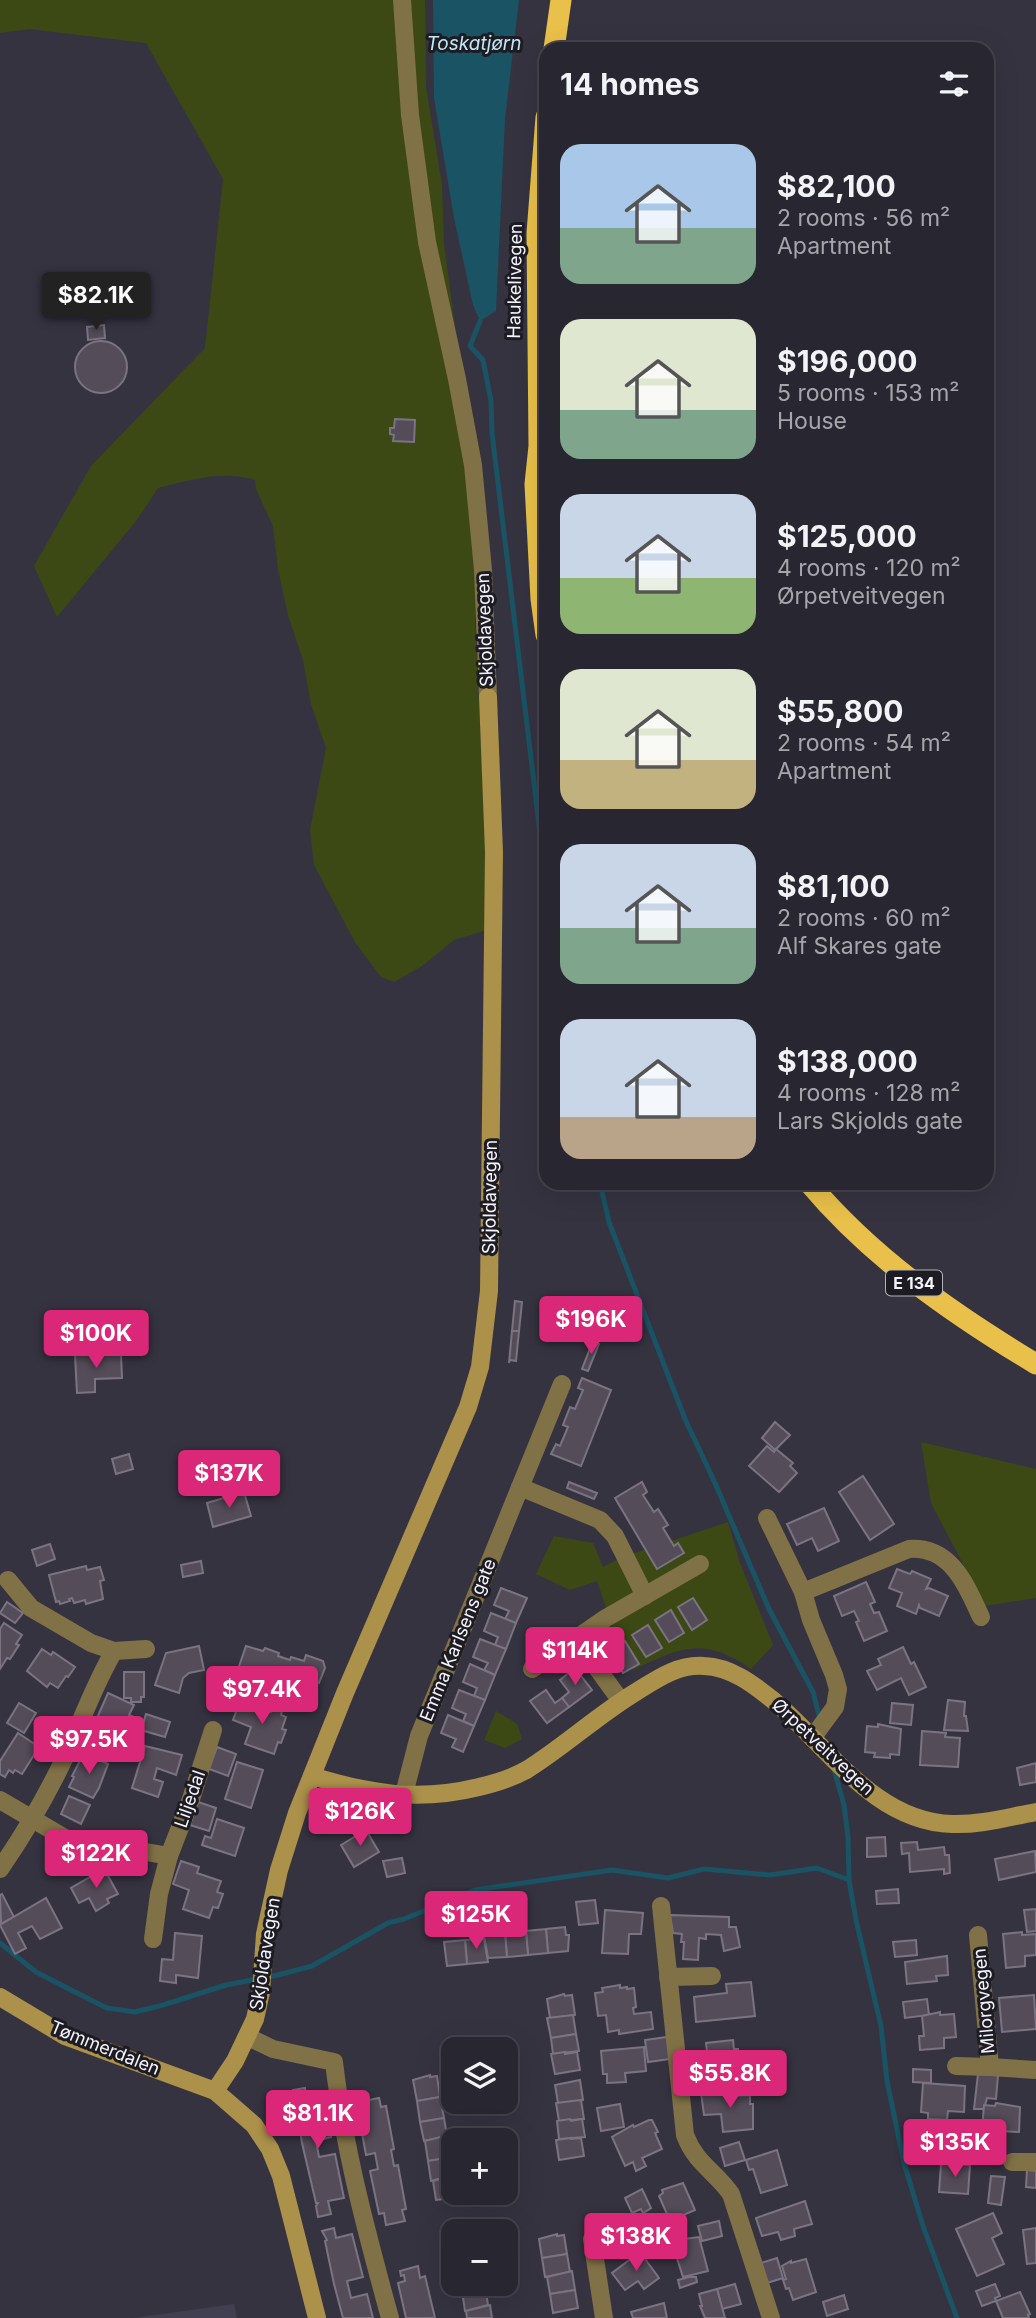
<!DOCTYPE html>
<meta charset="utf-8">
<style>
:root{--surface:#282631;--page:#34323d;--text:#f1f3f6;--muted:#a5a5ab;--line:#44434d;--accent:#db2777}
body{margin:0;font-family:Inter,sans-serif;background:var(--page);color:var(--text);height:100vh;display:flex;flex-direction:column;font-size:26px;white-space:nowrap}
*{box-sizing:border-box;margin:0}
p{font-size:23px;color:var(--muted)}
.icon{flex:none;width:38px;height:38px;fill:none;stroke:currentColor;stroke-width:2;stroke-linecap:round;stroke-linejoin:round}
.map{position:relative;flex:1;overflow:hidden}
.sheet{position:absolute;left:539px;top:42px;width:455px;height:1148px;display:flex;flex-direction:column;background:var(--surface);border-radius:21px;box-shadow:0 7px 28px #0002,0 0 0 2px var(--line)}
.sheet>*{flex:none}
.fabs{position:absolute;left:441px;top:2037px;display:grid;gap:14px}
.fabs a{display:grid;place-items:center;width:77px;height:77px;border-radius:14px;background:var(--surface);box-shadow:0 7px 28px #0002,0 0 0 2px var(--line);font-size:35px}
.price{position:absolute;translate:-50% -60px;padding:0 16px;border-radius:7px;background:var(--accent);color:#fff;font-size:23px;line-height:46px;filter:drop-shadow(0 2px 4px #0008)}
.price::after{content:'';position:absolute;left:50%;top:42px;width:21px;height:16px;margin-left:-10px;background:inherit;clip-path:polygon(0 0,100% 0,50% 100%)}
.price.current{background:#222;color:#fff}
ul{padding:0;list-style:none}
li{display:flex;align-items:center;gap:21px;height:175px;padding:0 21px}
li span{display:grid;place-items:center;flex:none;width:196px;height:140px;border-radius:21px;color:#555}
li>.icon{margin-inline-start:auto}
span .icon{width:84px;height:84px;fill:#fffc;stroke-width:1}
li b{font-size:30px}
h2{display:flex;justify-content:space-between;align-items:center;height:84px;padding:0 21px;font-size:30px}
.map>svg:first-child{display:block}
.built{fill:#423f51}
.green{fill:#3d4914}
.water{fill:#195364}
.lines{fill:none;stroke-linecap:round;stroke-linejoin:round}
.stream{stroke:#195364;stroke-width:5}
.building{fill:#544c59;stroke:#7b7381;stroke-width:2}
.street{stroke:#817146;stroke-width:18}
.secondary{stroke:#ab914a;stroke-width:18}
.highway{stroke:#e9c04a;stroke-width:21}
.labels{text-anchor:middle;stroke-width:6;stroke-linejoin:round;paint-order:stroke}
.shield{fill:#1d1c22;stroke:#b4b2bb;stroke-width:2}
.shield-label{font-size:16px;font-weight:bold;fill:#f4f3fc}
.street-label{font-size:18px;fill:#f4f3fc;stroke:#1d1c22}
.water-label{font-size:19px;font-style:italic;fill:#c1e8f6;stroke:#1d1c22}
</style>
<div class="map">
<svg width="1036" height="2318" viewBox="0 0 1036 2318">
<rect width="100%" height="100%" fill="#363341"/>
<path class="built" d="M234 2304 237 2318H134Z"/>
<g class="green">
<path d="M0 0H425L426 87 442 185 444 244 461 371 476 566 475 622 490 929 454 940 422 966 394 982 381 977 355 942 314 865 310 830 326 748 311 704 303 660 288 615 278 569 273 526 256 489 255 480C222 470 191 480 158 488L136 521 57 617 34 566 91 466 205 348 223 179 146 43 29 29 0 33Z"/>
<path d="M921 1442 1036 1469V1598L985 1606 931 1503Z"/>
<path d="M728 1522 740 1563 773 1645 751 1669C704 1636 681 1647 633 1670L620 1649 597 1581 570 1590 536 1574 554 1536 593 1543 603 1567 623 1557Z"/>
<path d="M496 1711 517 1724 522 1739 505 1748 484 1740Z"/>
</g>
<path class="water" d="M433 0H519L505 119 496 311 480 321 473 305 454 218 434 98Z"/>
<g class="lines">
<g class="stream">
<path d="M480 321 470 346 483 360 491 401 492 433 540 833 546 851"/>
<path d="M600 1183 609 1222 685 1419 715 1483 769 1609 813 1692 820 1719"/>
<path d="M833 1766 844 1805 848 1837 849 1880 856 1920 881 2026 887 2081 904 2163 923 2226 957 2318"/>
<path d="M0 1943 36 1972 79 1994 107 2008 135 2012 163 2005 226 1985 278 1975 312 1966 388 1923 404 1919 475 1890 612 1870 668 1878 704 1869 770 1875 817 1868 849 1880"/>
</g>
</g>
<g class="building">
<path d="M104 325 105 338 88 340 87 327Z"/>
<circle cx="101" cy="367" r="26"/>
<path d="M395 419 415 420 414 442 393 441 394 435 390 434V428H394Z"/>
<path d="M515 1301 522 1302 519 1331H512Z"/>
<path d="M512 1331H519L516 1361 510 1360 509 1363Z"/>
<path d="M593 1341 599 1344 588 1371 582 1369Z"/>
<path d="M121 1354 122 1378 95 1379V1392L77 1393 75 1355Z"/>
<path d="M582 1378 611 1390 581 1466 551 1454 556 1444 560 1446 568 1427 563 1425 570 1407 575 1409 583 1390 578 1388Z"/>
<path d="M775 1422 790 1435 775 1450 762 1438Z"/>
<path d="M767 1446 774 1452 776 1449 793 1463 790 1466 797 1473 779 1492 749 1466Z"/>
<path d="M129 1454 133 1469 116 1474 112 1459Z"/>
<path d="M863 1476 894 1524 870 1540 839 1492Z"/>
<path d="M569 1482 597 1493 594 1499 567 1488Z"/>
<path d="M642 1482 647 1492 643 1495 654 1512 658 1509 668 1525 663 1528 674 1546 678 1543 684 1553 657 1569 615 1498Z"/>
<path d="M244 1492 251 1516 213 1527 207 1503Z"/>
<path d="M824 1508 839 1541 818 1551 812 1538 797 1545 787 1524Z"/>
<path d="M50 1544 55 1559 37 1566 32 1550Z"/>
<path d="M201 1561 203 1573 183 1577 181 1565Z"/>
<path d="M86 1566 87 1570 100 1567 104 1580 100 1581 103 1599 86 1604 85 1600 74 1603 72 1598 69 1599 70 1601 60 1604 59 1601 56 1602 49 1575Z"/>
<path d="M897 1569 910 1574 912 1571 931 1579 926 1589 929 1588 948 1596 939 1616 920 1608 919 1605 916 1614 897 1606 902 1593 889 1588Z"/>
<path d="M866 1582 875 1602 870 1604 874 1613 879 1612 887 1631 864 1641 856 1622 859 1621 854 1611 842 1616 834 1596Z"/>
<path d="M501 1588 527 1598 516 1623 505 1619 509 1611 494 1605Z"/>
<path d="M693 1598 707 1620 692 1630 678 1607Z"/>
<path d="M7 1602 23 1613 15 1623 0 1613Z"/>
<path d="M671 1610 684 1633 669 1642 655 1620Z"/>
<path d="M491 1613 516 1623 506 1649 495 1645 498 1637 484 1631Z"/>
<path d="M4 1623 22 1635 16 1644 19 1645 10 1659 7 1658 0 1669V1629Z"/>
<path d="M648 1625 662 1648 646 1657 632 1635Z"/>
<path d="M480 1639 506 1649 495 1675 484 1670 488 1663 473 1657Z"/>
<path d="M625 1641 639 1664 623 1673 609 1651Z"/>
<path d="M199 1646 204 1670 189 1673 183 1678 179 1693 155 1685 166 1653Z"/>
<path d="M246 1646 263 1651 265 1648 279 1653 278 1656 290 1660 291 1657 304 1661 306 1655 323 1661 325 1668 319 1683 302 1675 294 1695 280 1690 281 1687 269 1682 268 1686 253 1681 255 1678 237 1672Z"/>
<path d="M903 1647 911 1664 914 1662 926 1687 909 1695 901 1678 877 1690 867 1671 881 1665 878 1659Z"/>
<path d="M42 1649 51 1655 53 1652 75 1667 68 1677 66 1676 58 1688 50 1683 47 1687 27 1671Z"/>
<path d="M470 1664 495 1675 485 1700 474 1696 477 1688 463 1682Z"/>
<path d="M575 1668 592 1690 569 1707 562 1698 569 1692 560 1680Z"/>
<path d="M124 1672H144V1697H141V1702H131V1698H124Z"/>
<path d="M459 1690 485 1700 474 1726 463 1721 466 1714 452 1708Z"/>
<path d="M546 1690 555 1703 562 1698 569 1707 547 1723 530 1701Z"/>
<path d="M108 1693 134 1705 129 1715 132 1716 118 1738 93 1727Z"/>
<path d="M254 1696 269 1702 266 1710 251 1705Z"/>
<path d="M948 1700 965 1702 964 1716H966L968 1731 944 1730Z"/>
<path d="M240 1701 271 1712 274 1704 283 1707 281 1715 286 1717 282 1729 286 1730 281 1743 278 1742 274 1754 245 1744 251 1727 233 1720Z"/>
<path d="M19 1703 36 1713 24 1733 7 1723Z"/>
<path d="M892 1703 913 1705 911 1725 890 1723Z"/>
<path d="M146 1714 170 1722 165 1737 141 1730Z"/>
<path d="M448 1715 474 1726 463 1752 452 1747 456 1739 441 1733Z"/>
<path d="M878 1724 901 1729 899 1755 890 1754V1758L874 1757 875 1753 865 1752 867 1726 878 1727Z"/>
<path d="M922 1731 946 1733 945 1737 960 1738 958 1767 920 1765Z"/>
<path d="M18 1733 39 1747 22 1774 15 1770 13 1773 9 1770 5 1777 0 1774V1761Z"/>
<path d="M145 1746 182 1755 176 1775 157 1768 154 1779 163 1782 158 1797 132 1788Z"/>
<path d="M217 1747 236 1754 228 1776 209 1769Z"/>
<path d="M84 1753 108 1764 99 1788 93 1798 69 1787 74 1777 72 1776Z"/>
<path d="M237 1762 263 1770 251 1808 225 1799Z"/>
<path d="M1036 1763V1782L1020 1785 1017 1768Z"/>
<path d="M69 1796 90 1805 81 1824 61 1814Z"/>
<path d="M198 1802 216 1808 209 1831 190 1825Z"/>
<path d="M217 1819 244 1828 235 1856 202 1845 205 1836 211 1838Z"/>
<path d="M366 1830 379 1852 354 1867 341 1845Z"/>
<path d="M885 1837 886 1856 867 1857V1838Z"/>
<path d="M917 1842 918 1850 944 1847 945 1855H949L950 1873 944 1874V1869L910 1872 909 1853 902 1854 901 1843Z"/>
<path d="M1035 1851 1036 1872 999 1880 995 1859Z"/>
<path d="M402 1858 405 1873 387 1877 383 1861Z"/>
<path d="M181 1861 199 1867 197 1873 221 1881 217 1892 223 1894 218 1908 213 1907 209 1918 183 1909 189 1890 173 1884Z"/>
<path d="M106 1872 118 1894 107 1899 109 1903 96 1911 89 1898 79 1903 71 1888 97 1873 99 1876Z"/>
<path d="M898 1889 899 1903 877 1904 876 1891Z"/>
<path d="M2 1894 14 1917 1 1924 0 1895Z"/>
<path d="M46 1898 62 1928 40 1939 32 1926 18 1933 26 1948 15 1954 0 1925Z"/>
<path d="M595 1900 598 1923 579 1925 576 1902Z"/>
<path d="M1036 1909V1931L1027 1932 1024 1910Z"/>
<path d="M605 1910 643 1913 641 1934H629L628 1954 602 1953Z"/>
<path d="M670 1915 729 1917V1927H736L740 1947 724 1951 721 1935 706 1934V1939L699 1938 698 1960 683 1959 684 1942H681L682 1934 673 1933Z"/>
<path d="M565 1927 566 1935H569L568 1951 548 1953 546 1929Z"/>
<path d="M546 1929 548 1953 528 1955 526 1931Z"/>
<path d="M526 1931 528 1955 507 1957 505 1933Z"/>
<path d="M1022 1932V1935L1036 1934V1955L1025 1956V1966L1006 1968 1003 1934Z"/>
<path d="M175 1933 202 1936 198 1978 176 1975V1983L160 1981 162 1959 173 1960Z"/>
<path d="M505 1933 507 1957 488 1958 484 1935Z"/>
<path d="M484 1939 488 1962 467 1964 465 1940Z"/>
<path d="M465 1940 467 1964 447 1966 444 1942Z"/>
<path d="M916 1940 917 1955 895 1957 893 1942Z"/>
<path d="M947 1956 948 1975 936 1976 937 1981 907 1984 905 1962Z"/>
<path d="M751 1982 755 2016 696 2022 694 1997 727 1993 726 1984Z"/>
<path d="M620 1985V1988L627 1987V1989L634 1988 636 2007 633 2008 634 2014 651 2012 653 2029 619 2034V2030L608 2032 606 2015 598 2016 595 1993 603 1992 602 1988Z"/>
<path d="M564 1994 565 1996 572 1995 575 2015 550 2018 547 1999Z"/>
<path d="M1034 1995 1036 2029 1002 2032 999 1998Z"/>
<path d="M927 1999 929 2015 905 2018 903 2002Z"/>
<path d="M940 2012V2015L954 2014 956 2037 944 2038V2048L920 2050 919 2036H924L922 2016Z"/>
<path d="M573 2015 576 2034 551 2038 547 2018Z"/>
<path d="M576 2034 579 2051 553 2054 551 2038Z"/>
<path d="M667 2037 670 2059 648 2062 645 2040Z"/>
<path d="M733 2040 734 2049H738L739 2065H735L736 2075 710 2078 706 2043Z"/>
<path d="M644 2047 646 2071 625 2073 626 2082 607 2083V2074H603L601 2051Z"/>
<path d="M565 2052V2054L577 2052 580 2070 555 2074 551 2054Z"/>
<path d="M703 2064 705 2086 689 2088 686 2067Z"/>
<path d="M913 2069 931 2070V2083L913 2082Z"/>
<path d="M978 2074 998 2075 996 2099 987 2098 984 2109H974Z"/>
<path d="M430 2075V2077L437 2076 440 2097 417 2101 413 2080Z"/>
<path d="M580 2080 583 2100 558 2103 555 2085Z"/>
<path d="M923 2083 965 2086 964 2112 948 2111 947 2120 928 2119V2113L921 2112Z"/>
<path d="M305 2088 306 2097 323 2094 331 2137 316 2141 319 2157 335 2154 344 2198 328 2201 331 2214 318 2217 316 2206 318 2203H316L302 2143 295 2099H297L294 2097 293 2090Z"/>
<path d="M735 2090V2096L750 2095V2104H753V2129L723 2132 721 2114 704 2115 701 2093Z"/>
<path d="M440 2097 444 2118 420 2122 417 2101Z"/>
<path d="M379 2098 381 2107 386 2106 394 2149 391 2150 394 2166 398 2165 406 2209 402 2210 405 2221 386 2225 384 2213 379 2214 370 2171 378 2169 375 2153 366 2155 358 2111 366 2110 364 2101Z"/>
<path d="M581 2100 584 2119 559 2121 556 2103Z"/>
<path d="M996 2103 1020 2107 1019 2132 982 2130 984 2105 995 2106Z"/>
<path d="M620 2104 624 2127 601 2131 597 2108Z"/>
<path d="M444 2118 447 2136 424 2141 420 2122Z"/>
<path d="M570 2119 571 2121 582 2119 585 2137 559 2139 557 2121Z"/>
<path d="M649 2120H652L658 2132 655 2133 662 2149 642 2158 646 2166 636 2171 633 2162 625 2166 612 2137 633 2125 634 2127Z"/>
<path d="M448 2135 452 2157 428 2161 425 2141Z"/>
<path d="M571 2138V2139L581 2138 584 2156 559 2160 556 2140Z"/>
<path d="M739 2142 745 2160 725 2166 720 2148Z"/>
<path d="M777 2150 787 2185 761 2193 753 2169 749 2170 746 2160Z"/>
<path d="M452 2157 453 2175 431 2181 428 2161Z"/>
<path d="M941 2164 970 2165 968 2194 939 2192Z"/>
<path d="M1027 2170 1036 2171V2188L1026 2187Z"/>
<path d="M453 2175V2193H460V2197L436 2200 433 2181Z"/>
<path d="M991 2176 1005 2177 1001 2205 988 2203Z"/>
<path d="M683 2183 695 2210 670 2221 659 2196 663 2193 662 2190Z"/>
<path d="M642 2189 651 2208 643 2213 641 2209 632 2213 625 2198Z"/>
<path d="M805 2201 812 2224 794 2229 795 2236 781 2240 778 2232 762 2236 756 2218Z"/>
<path d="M993 2213 1002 2233 992 2238 1004 2264 977 2276 956 2229Z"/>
<path d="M719 2221 722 2236 702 2241 698 2226Z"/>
<path d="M334 2228 336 2238 352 2234 363 2277 347 2281 351 2298 367 2294 373 2318H343L334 2284 325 2241 327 2240 322 2231Z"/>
<path d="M1036 2228V2263L1027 2264 1023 2230Z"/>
<path d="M557 2234V2236L564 2235 567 2254 542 2258 539 2239Z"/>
<path d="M699 2237 708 2271 683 2277 672 2243 677 2242 676 2240Z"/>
<path d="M640 2252 659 2278 644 2289 638 2281 625 2290 612 2273Z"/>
<path d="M567 2254 570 2272 545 2277 542 2258Z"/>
<path d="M777 2258 783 2278 767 2283 761 2263Z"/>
<path d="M806 2259 816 2292 793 2300 789 2288 786 2289 783 2280 786 2279 782 2266 791 2261V2263Z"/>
<path d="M418 2266 420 2278 425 2276 435 2318H406L398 2283 405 2281 404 2275 401 2276 400 2271Z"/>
<path d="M572 2271 575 2290 550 2294 547 2277Z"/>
<path d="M689 2277H696L697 2282 680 2288 678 2280Z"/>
<path d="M459 2284H483V2286L460 2291Z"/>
<path d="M735 2284 741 2304 722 2309 717 2289Z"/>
<path d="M995 2284 1000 2296 995 2298 996 2301 982 2306 976 2291Z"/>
<path d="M485 2285 488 2305 465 2311 462 2291Z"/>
<path d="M717 2289 725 2318H705L700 2306H702L699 2294Z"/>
<path d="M575 2290 578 2308 553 2313 550 2294Z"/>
<path d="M1020 2292 1030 2314 1028 2315 1029 2318H1003L996 2301Z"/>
<path d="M844 2295 848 2309 827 2316 823 2302Z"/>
<path d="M664 2303 667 2318H633L631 2312Z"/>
<path d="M490 2305 492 2318H467L466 2311Z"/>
</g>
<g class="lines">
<g class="street">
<path d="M402 0 410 115 427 242 457 379 473 465 483 570 488 697"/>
<path d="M520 1487 600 1520 615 1536 645 1596"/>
<path d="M767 1518 803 1592 811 1620 834 1675 838 1689 835 1707 813 1737"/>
<path d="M8 1580 31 1608 91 1643 114 1651 146 1649"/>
<path d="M803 1592 909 1549C951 1546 966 1585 981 1617"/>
<path d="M577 1638 586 1653 621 1701"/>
<path d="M532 1669 606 1618 700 1564"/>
<path d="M404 1794 419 1736 562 1384"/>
<path d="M0 1800 65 1838 169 1856 191 1799 213 1730"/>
<path d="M0 1869C25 1833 47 1795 66 1755 82 1720 94 1685 114 1651"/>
<path d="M661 1906 685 2135C696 2164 714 2170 731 2194L771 2318"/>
<path d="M978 1935 990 2067 1036 2070"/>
<path d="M153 1939 159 1894 169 1856"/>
<path d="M668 1977 712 1976"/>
<path d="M248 2037 273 2049 334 2062C344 2149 367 2234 390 2318"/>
<path d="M956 2066 990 2067"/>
<path d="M1012 2162H1036"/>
<path d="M592 2239 604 2318"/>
</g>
<g class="secondary">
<path d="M312 1776C371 1794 418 1802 479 1787 496 1783 513 1778 528 1769 566 1745 598 1715 636 1692 657 1679 678 1664 704 1666 731 1667 753 1684 774 1701 827 1746 875 1822 952 1824 981 1825 1008 1817 1036 1812"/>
<path d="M0 1997 65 2036 215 2091 254 2125 270 2149 281 2176 317 2318"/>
<path d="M215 2091 235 2061 255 2019 261 1992 265 1934 279 1870 297 1813 345 1693 468 1407 480 1367 489 1291 494 852 488 697"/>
</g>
<g class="highway">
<path d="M554 49 561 0"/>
<path d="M546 117 537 233 539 446 535 484 541 599 546 635"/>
<path d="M809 1183C872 1258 953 1314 1036 1364"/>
</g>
</g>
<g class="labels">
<rect class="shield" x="886" y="1270.5" width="56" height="25" rx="5"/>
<g class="shield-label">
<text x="914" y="1289">E 134</text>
</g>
<g class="street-label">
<text transform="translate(515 281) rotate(-89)" y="6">Haukelivegen</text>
<text transform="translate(485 630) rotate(-92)" y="6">Skjoldavegen</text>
<text transform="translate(490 1197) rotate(-89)" y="6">Skjoldavegen</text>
<text transform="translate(458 1640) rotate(-68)" y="6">Emma Karlsens gate</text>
<text transform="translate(823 1747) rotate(43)" y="6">Ørpetveitvegen</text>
<text transform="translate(190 1799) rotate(-71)" y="6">Liljedal</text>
<text transform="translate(265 1954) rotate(-81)" y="6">Skjoldavegen</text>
<text transform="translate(984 2001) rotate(-95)" y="6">Milorgvegen</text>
<text transform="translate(105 2048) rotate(22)" y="6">Tømmerdalen</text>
</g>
<g class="water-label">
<text x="474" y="50">Toskatjørn</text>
</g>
</g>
</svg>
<div class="fabs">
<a><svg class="icon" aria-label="layers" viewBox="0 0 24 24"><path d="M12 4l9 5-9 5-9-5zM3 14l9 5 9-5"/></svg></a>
<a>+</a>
<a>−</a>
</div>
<b class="price current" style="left:96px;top:332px">$82.1K</b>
<b class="price" style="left:591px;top:1356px">$196K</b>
<b class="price" style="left:96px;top:1370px">$100K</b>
<b class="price" style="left:229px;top:1510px">$137K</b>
<b class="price" style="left:575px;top:1687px">$114K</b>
<b class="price" style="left:262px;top:1726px">$97.4K</b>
<b class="price" style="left:89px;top:1776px">$97.5K</b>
<b class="price" style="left:360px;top:1848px">$126K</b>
<b class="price" style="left:96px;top:1890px">$122K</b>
<b class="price" style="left:476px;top:1951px">$125K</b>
<b class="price" style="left:730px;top:2110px">$55.8K</b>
<b class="price" style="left:318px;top:2150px">$81.1K</b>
<b class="price" style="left:955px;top:2179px">$135K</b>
<b class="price" style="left:636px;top:2273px">$138K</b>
<section class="sheet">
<h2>14 homes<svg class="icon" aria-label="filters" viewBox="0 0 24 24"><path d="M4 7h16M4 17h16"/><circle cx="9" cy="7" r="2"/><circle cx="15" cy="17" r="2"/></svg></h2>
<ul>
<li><span style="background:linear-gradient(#a9c7e8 60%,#7fa58c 0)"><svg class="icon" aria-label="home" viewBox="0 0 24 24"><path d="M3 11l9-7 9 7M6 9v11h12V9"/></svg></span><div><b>$82,100</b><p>2 rooms · 56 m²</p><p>Apartment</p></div></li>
<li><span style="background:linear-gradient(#dfe7d0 65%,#7fa58c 0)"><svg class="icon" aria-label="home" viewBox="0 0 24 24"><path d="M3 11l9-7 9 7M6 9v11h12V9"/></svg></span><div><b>$196,000</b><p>5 rooms · 153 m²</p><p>House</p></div></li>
<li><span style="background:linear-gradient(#c9d6e8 60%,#8fb573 0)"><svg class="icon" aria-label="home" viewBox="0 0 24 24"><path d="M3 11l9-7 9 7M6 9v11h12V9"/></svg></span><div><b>$125,000</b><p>4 rooms · 120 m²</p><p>Ørpetveitvegen</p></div></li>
<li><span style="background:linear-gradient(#dfe7d0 65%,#c2b280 0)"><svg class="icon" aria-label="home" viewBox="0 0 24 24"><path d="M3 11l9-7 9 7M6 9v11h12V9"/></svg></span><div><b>$55,800</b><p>2 rooms · 54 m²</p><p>Apartment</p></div></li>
<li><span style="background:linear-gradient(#c9d6e8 60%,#7fa58c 0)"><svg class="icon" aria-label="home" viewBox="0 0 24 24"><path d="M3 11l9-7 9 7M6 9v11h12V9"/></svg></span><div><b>$81,100</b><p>2 rooms · 60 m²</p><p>Alf Skares gate</p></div></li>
<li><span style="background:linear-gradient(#c9d6e8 70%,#b9a48a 0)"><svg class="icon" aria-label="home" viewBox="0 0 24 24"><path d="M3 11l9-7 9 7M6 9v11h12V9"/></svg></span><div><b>$138,000</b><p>4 rooms · 128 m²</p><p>Lars Skjolds gate</p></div></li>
</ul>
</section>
</div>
